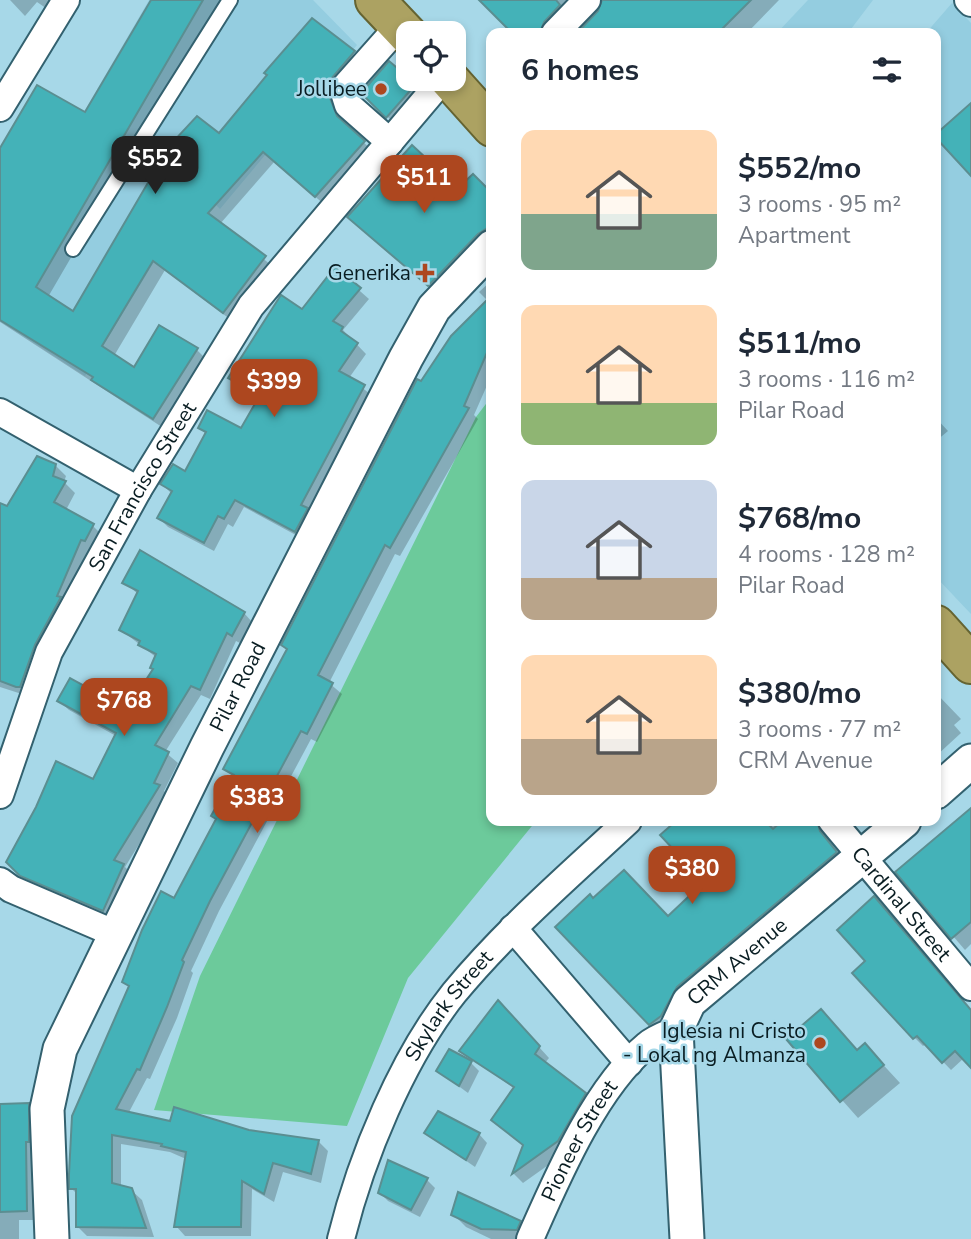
<!DOCTYPE html>
<meta charset="utf-8">
<style>
:root{--surface:#fff;--page:#f6f6f7;--text:#1f2937;--muted:#747a83;--accent:#ad471f}
body{margin:0;font-family:"Nunito Sans",sans-serif;background:var(--page);color:var(--text);height:100vh;display:flex;flex-direction:column;font-size:26px;white-space:nowrap}
*{box-sizing:border-box;margin:0}
p{font-size:23px;color:var(--muted)}
.icon{flex:none;width:38px;height:38px;fill:none;stroke:currentColor;stroke-width:2;stroke-linecap:round;stroke-linejoin:round}
.map{position:relative;flex:1;overflow:hidden}
.sheet{position:absolute;left:486px;top:28px;width:455px;height:798px;display:flex;flex-direction:column;background:var(--surface);border-radius:14px;box-shadow:0 4px 10px #0003}
.sheet>*{flex:none}
.controls{position:absolute;left:396px;top:21px;display:grid;gap:14px}
.controls a{display:grid;place-items:center;width:70px;height:70px;border-radius:14px;background:var(--surface);box-shadow:0 4px 10px #0003;font-size:35px}
.price{position:absolute;translate:-50% -60px;padding:0 16px;border-radius:14px;background:var(--accent);color:#fff;font-size:23px;line-height:46px;filter:drop-shadow(0 2px 4px #0008)}
.price::after{content:'';position:absolute;left:50%;top:42px;width:21px;height:16px;margin-left:-10px;background:inherit;clip-path:polygon(0 0,100% 0,50% 100%)}
.price.selected{background:#222;color:#fff}
ul{padding:0;list-style:none}
li{display:flex;align-items:center;gap:21px;height:175px;padding:0 35px}
li span{display:grid;place-items:center;flex:none;width:196px;height:140px;border-radius:14px;color:#555}
li>.icon{margin-inline-start:auto}
span .icon{width:84px;height:84px;fill:#fffc;stroke-width:1}
li b{font-size:30px}
h2{display:flex;justify-content:space-between;align-items:center;height:84px;padding:0 35px;font-size:30px}
.map>svg:first-child{display:block}
.built{fill:#94cde0}
.green{fill:#6cca9b}
.shadow{fill:#0003}
.building{fill:#44b2b8;stroke:#5b8e91;stroke-width:2}
.lines{fill:none;stroke-linecap:round;stroke-linejoin:round}
.service-casing{stroke:#33616f;stroke-width:18}
.minor-casing{stroke:#33616f;stroke-width:30}
.tertiary-casing{stroke:#33616f;stroke-width:37}
.trunk-casing{stroke:#656432;stroke-width:42}
.service{stroke:#fff;stroke-width:14}
.minor{stroke:#fff;stroke-width:26}
.tertiary{stroke:#fff;stroke-width:33}
.trunk{stroke:#aca262;stroke-width:38}
.poi-dot{fill:#ad471f;stroke:#a7d8e8;stroke-width:2.5}
.labels{text-anchor:middle;stroke-width:5;stroke-linejoin:round;paint-order:stroke}
.poi-label{font-size:21px;fill:#091d22;stroke:#a7d8e8;text-anchor:end}
.street-label{font-size:21px;fill:#091d22;stroke:#a7d8e8}
</style>
<div class="map">
<svg width="971" height="1239" viewBox="0 0 971 1239">
<rect width="100%" height="100%" fill="#a7d8e8"/>
<g class="built">
<path d="M149 0H313L357 45 220 209 204 193 160 252 85 376 0 321V256Z"/>
<path d="M808 0H873L848 33H777Z"/>
<path d="M952 3 971 23V614L936 577V33H926Z"/>
</g>
<path class="green" d="M492 396V821H536L408 978 347 1126 154 1110 200 976 476 417Z"/>
<g class="shadow">
<path d="M10 0H60L53 13 37 2 25 16Z"/>
<path d="M153 0H221L48 297 73 313 313 21 365 64 338 106 347 127 375 153 327 207 275 161 220 224 276 269 235 323 165 270 114 356 135 369 197 350 208 361 165 429 0 322V150L85 115Z"/>
<path d="M482 0H601L591 3 561 33H514Z"/>
<path d="M603 0H779L747 33H579L600 11Z"/>
<path d="M389 63 423 94 396 125 363 93Z"/>
<path d="M458 190 492 195V246L442 298 362 229Z"/>
<path d="M336 270 369 299 343 330 366 354 349 378 373 396 305 540 244 507 233 527 228 524 214 551 168 527 159 518 172 494 162 484 186 473 207 435 200 428 241 430 260 398 230 377 303 312Z"/>
<path d="M492 280V374L474 415 478 419 400 556 395 554 329 683 342 694 317 742 311 739 219 911 191 971 193 973 177 1018 150 1079 147 1078 128 1114 171 1123 318 1141 328 1151 321 1183 283 1172 274 1202 252 1189 251 1236H185L176 1226 186 1159 170 1152 121 1144V1187L131 1190 142 1200 154 1237 87 1236 77 1226V1194L71 1188 130 988 124 982 175 901 217 820 213 816 234 778 225 768 288 650 283 645 421 384 488 301 479 292Z"/>
<path d="M936 418 948 431 936 441Z"/>
<path d="M55 465 66 476 64 482 75 493 66 510 93 526 103 536 31 697 0 687V505L8 508Z"/>
<path d="M124 582 244 613 253 623 242 644 236 641 210 699 201 695 165 752 178 763 164 791 169 796 125 867 133 875 113 920 32 885 8 861 94 781 116 736 69 710 59 701 122 708 132 706 154 669 157 658 121 630 138 594Z"/>
<path d="M936 693 961 719 954 725 961 733 936 756Z"/>
<path d="M971 810V944L965 950 898 872Z"/>
<path d="M678 821H821L827 828 830 843 847 863 661 1035 557 927 593 900 668 918 707 882 662 835Z"/>
<path d="M855 973 971 1010V1066L964 1058 951 1070 926 1044 923 1046 915 1038Z"/>
<path d="M508 1013 549 1058 545 1063 595 1105 568 1151 523 1183 514 1174 525 1146 515 1089 462 1051Z"/>
<path d="M788 1039 858 1052 865 1045 900 1083 858 1118Z"/>
<path d="M470 1062 479 1071 468 1093 438 1071Z"/>
<path d="M0 1105H28L38 1115 36 1220H19V1239H0Z"/>
<path d="M426 1133 479 1134 487 1143 475 1167Z"/>
<path d="M427 1180 435 1188 420 1217 388 1201 380 1193Z"/>
<path d="M453 1214 520 1223 532 1236 531 1239H491L466 1227Z"/>
</g>
<g class="building">
<path d="M151 0H203L36 287 73 311 170 145 197 116 219 133 267 75 264 73 312 18 355 51 331 79 328 93 337 116 365 141 315 197 263 152 208 213 266 256 223 313 153 261 102 346 134 367 159 325 198 348 153 419 91 380 93 377 0 320V148L37 85 85 112Z"/>
<path d="M479 0H556L560 5 544 22 540 33H512Z"/>
<path d="M602 0H751L718 33H577L598 11Z"/>
<path d="M389 61 416 84 386 118 361 93Z"/>
<path d="M971 103V176L936 138V134Z"/>
<path d="M412 145 458 188 473 174 492 193V225L478 234 428 286 347 217Z"/>
<path d="M335 267 361 288 333 321 343 327 341 331 358 343 339 371 365 385 301 505 308 508 295 532 235 500 224 519 218 516 204 543 157 518 172 491 160 484 173 464 185 471 206 432 198 428 207 410 241 428 260 395 228 378 279 298 281 295 302 309Z"/>
<path d="M492 295V341L464 406 469 408 390 548 385 545 318 675 333 683 307 734 301 731 210 901 182 960 184 962 167 1007 140 1070 137 1069 116 1109 170 1121 174 1107 249 1130 319 1140 311 1174 273 1163 264 1194 242 1181 241 1227H174L186 1152 161 1146 162 1144 112 1135V1183L132 1188 146 1228 76 1227V1189H69V1174L72 1116 129 986 122 982 142 930 161 891 174 898 216 819 211 816 234 775 223 769 287 649 281 645 417 379 421 381 451 336Z"/>
<path d="M37 456 56 464 53 476 66 481 54 502 94 524 85 541 81 540 57 596 61 597 35 645 20 687H16L0 681V503L7 506Z"/>
<path d="M140 550 245 612 232 636 227 633 200 690 191 686 155 745 169 752 154 783 160 785 114 860 124 864 103 911 20 876 6 862 36 807 56 761 93 779 116 733 57 701 70 678 121 706 125 699 131 703 153 669 150 668 156 654 138 645 140 641 119 630 138 591 122 583Z"/>
<path d="M971 808V922L951 939 895 872Z"/>
<path d="M676 821H765L773 829 782 821H817L820 831 837 852 677 987 661 1016 649 1025 555 927 590 894 593 898 624 870 668 916 704 882 660 835Z"/>
<path d="M874 896 971 1010V1068L955 1051 942 1063 917 1036 913 1039 852 973 865 961 837 930Z"/>
<path d="M498 1000 540 1046 535 1054 586 1093 558 1141 512 1174 523 1145 491 1120 514 1087 459 1051Z"/>
<path d="M821 1009 857 1050 865 1043 884 1065 840 1102 786 1039Z"/>
<path d="M449 1049 472 1061 459 1086 436 1071Z"/>
<path d="M29 1103V1142H26L27 1211 0 1212V1104Z"/>
<path d="M438 1111 480 1133 466 1160 424 1133Z"/>
<path d="M388 1160 428 1178 411 1210 378 1193Z"/>
<path d="M458 1192 521 1221 517 1230 481 1229 451 1215Z"/>
</g>
<g class="lines">
<defs>
<path id="service" d="M73 249 230 0"/>
<g id="minor">
<path d="M968 0 971 3"/>
<path d="M555 33 587 0"/>
<path d="M0 108 66 0"/>
<path d="M390 142 348 105 343 89 399 26"/>
<path d="M0 412 138 490"/>
<path id="s1" d="M0 795 49 652 138 490 251 306 443 79"/>
<path id="s2" d="M832 821 971 987"/>
<path d="M0 881 11 889 116 934"/>
<path d="M513 928 629 1063"/>
<path id="s3" d="M341 1239C361 1158 402 1058 454 993 506 930 569 876 628 821"/>
<path id="s4" d="M530 1239C557 1178 595 1088 647 1045 655 1038 667 1034 676 1030"/>
</g>
<g id="tertiary">
<path d="M936 792 971 761"/>
<path id="s5" d="M52 1239 47 1109 60 1049 207 747 406 358 434 308 492 247"/>
<path id="s6" d="M687 1239 676 1030 689 1002 904 821"/>
</g>
<g id="trunk">
<path d="M375 0 408 35"/>
<path d="M449 79 492 127"/>
<path d="M936 625 971 664"/>
</g>
</defs>
<use href="#service" class="service-casing"/>
<use href="#minor" class="minor-casing"/>
<use href="#tertiary" class="tertiary-casing"/>
<use href="#trunk" class="trunk-casing"/>
<use href="#service" class="service"/>
<use href="#minor" class="minor"/>
<use href="#tertiary" class="tertiary"/>
<use href="#trunk" class="trunk"/>
</g>
<g class="poi-dot">
<circle cx="381" cy="89" r="7"/>
<path d="M421.5 262.5h7v7h7v7h-7v7h-7v-7h-7v-7h7z"/>
<circle cx="820" cy="1043" r="7"/>
</g>
<g class="labels">
<g class="poi-label">
<text x="367" y="96">Jollibee</text>
<text x="411" y="280">Generika</text>
<text x="806" y="1038">Iglesia ni Cristo<tspan x="806" dy="24">- Lokal ng Almanza</tspan></text>
</g>
<g class="street-label">
<text dy="7" stroke="none"><textPath href="#s1" startOffset="341">San Francisco Street</textPath></text>
<text dy="7" stroke="none"><textPath href="#s5" startOffset="595">Pilar Road</textPath></text>
<text dy="7" stroke="none"><textPath href="#s2" startOffset="108">Cardinal Street</textPath></text>
<text dy="7" stroke="none"><textPath href="#s6" startOffset="303">CRM Avenue</textPath></text>
<text dy="7" stroke="none"><textPath href="#s3" startOffset="259">Skylark Street</textPath></text>
<text dy="7" stroke="none"><textPath href="#s4" startOffset="110">Pioneer Street</textPath></text>
</g>
</g>
</svg>
<div class="controls">
<a><svg class="icon" aria-label="locate" viewBox="0 0 24 24"><circle cx="12" cy="12" r="6"/><path d="M12 2v4M12 18v4M2 12h4M18 12h4"/></svg></a>
</div>
<b class="price selected" style="left:155px;top:196px">$552</b>
<b class="price" style="left:424px;top:215px">$511</b>
<b class="price" style="left:274px;top:419px">$399</b>
<b class="price" style="left:124px;top:738px">$768</b>
<b class="price" style="left:257px;top:835px">$383</b>
<b class="price" style="left:692px;top:906px">$380</b>
<section class="sheet">
<h2>6 homes<svg class="icon" aria-label="filters" viewBox="0 0 24 24"><path d="M4 7h16M4 17h16"/><circle cx="9" cy="7" r="2"/><circle cx="15" cy="17" r="2"/></svg></h2>
<ul>
<li><span style="background:linear-gradient(#ffd9b3 60%,#7fa58c 0)"><svg class="icon" aria-label="home" viewBox="0 0 24 24"><path d="M3 11l9-7 9 7M6 9v11h12V9"/></svg></span><div><b>$552/mo</b><p>3 rooms · 95 m²</p><p>Apartment</p></div></li>
<li><span style="background:linear-gradient(#ffd9b3 70%,#8fb573 0)"><svg class="icon" aria-label="home" viewBox="0 0 24 24"><path d="M3 11l9-7 9 7M6 9v11h12V9"/></svg></span><div><b>$511/mo</b><p>3 rooms · 116 m²</p><p>Pilar Road</p></div></li>
<li><span style="background:linear-gradient(#c9d6e8 70%,#b9a48a 0)"><svg class="icon" aria-label="home" viewBox="0 0 24 24"><path d="M3 11l9-7 9 7M6 9v11h12V9"/></svg></span><div><b>$768/mo</b><p>4 rooms · 128 m²</p><p>Pilar Road</p></div></li>
<li><span style="background:linear-gradient(#ffd9b3 60%,#b9a48a 0)"><svg class="icon" aria-label="home" viewBox="0 0 24 24"><path d="M3 11l9-7 9 7M6 9v11h12V9"/></svg></span><div><b>$380/mo</b><p>3 rooms · 77 m²</p><p>CRM Avenue</p></div></li>
</ul>
</section>
</div>
